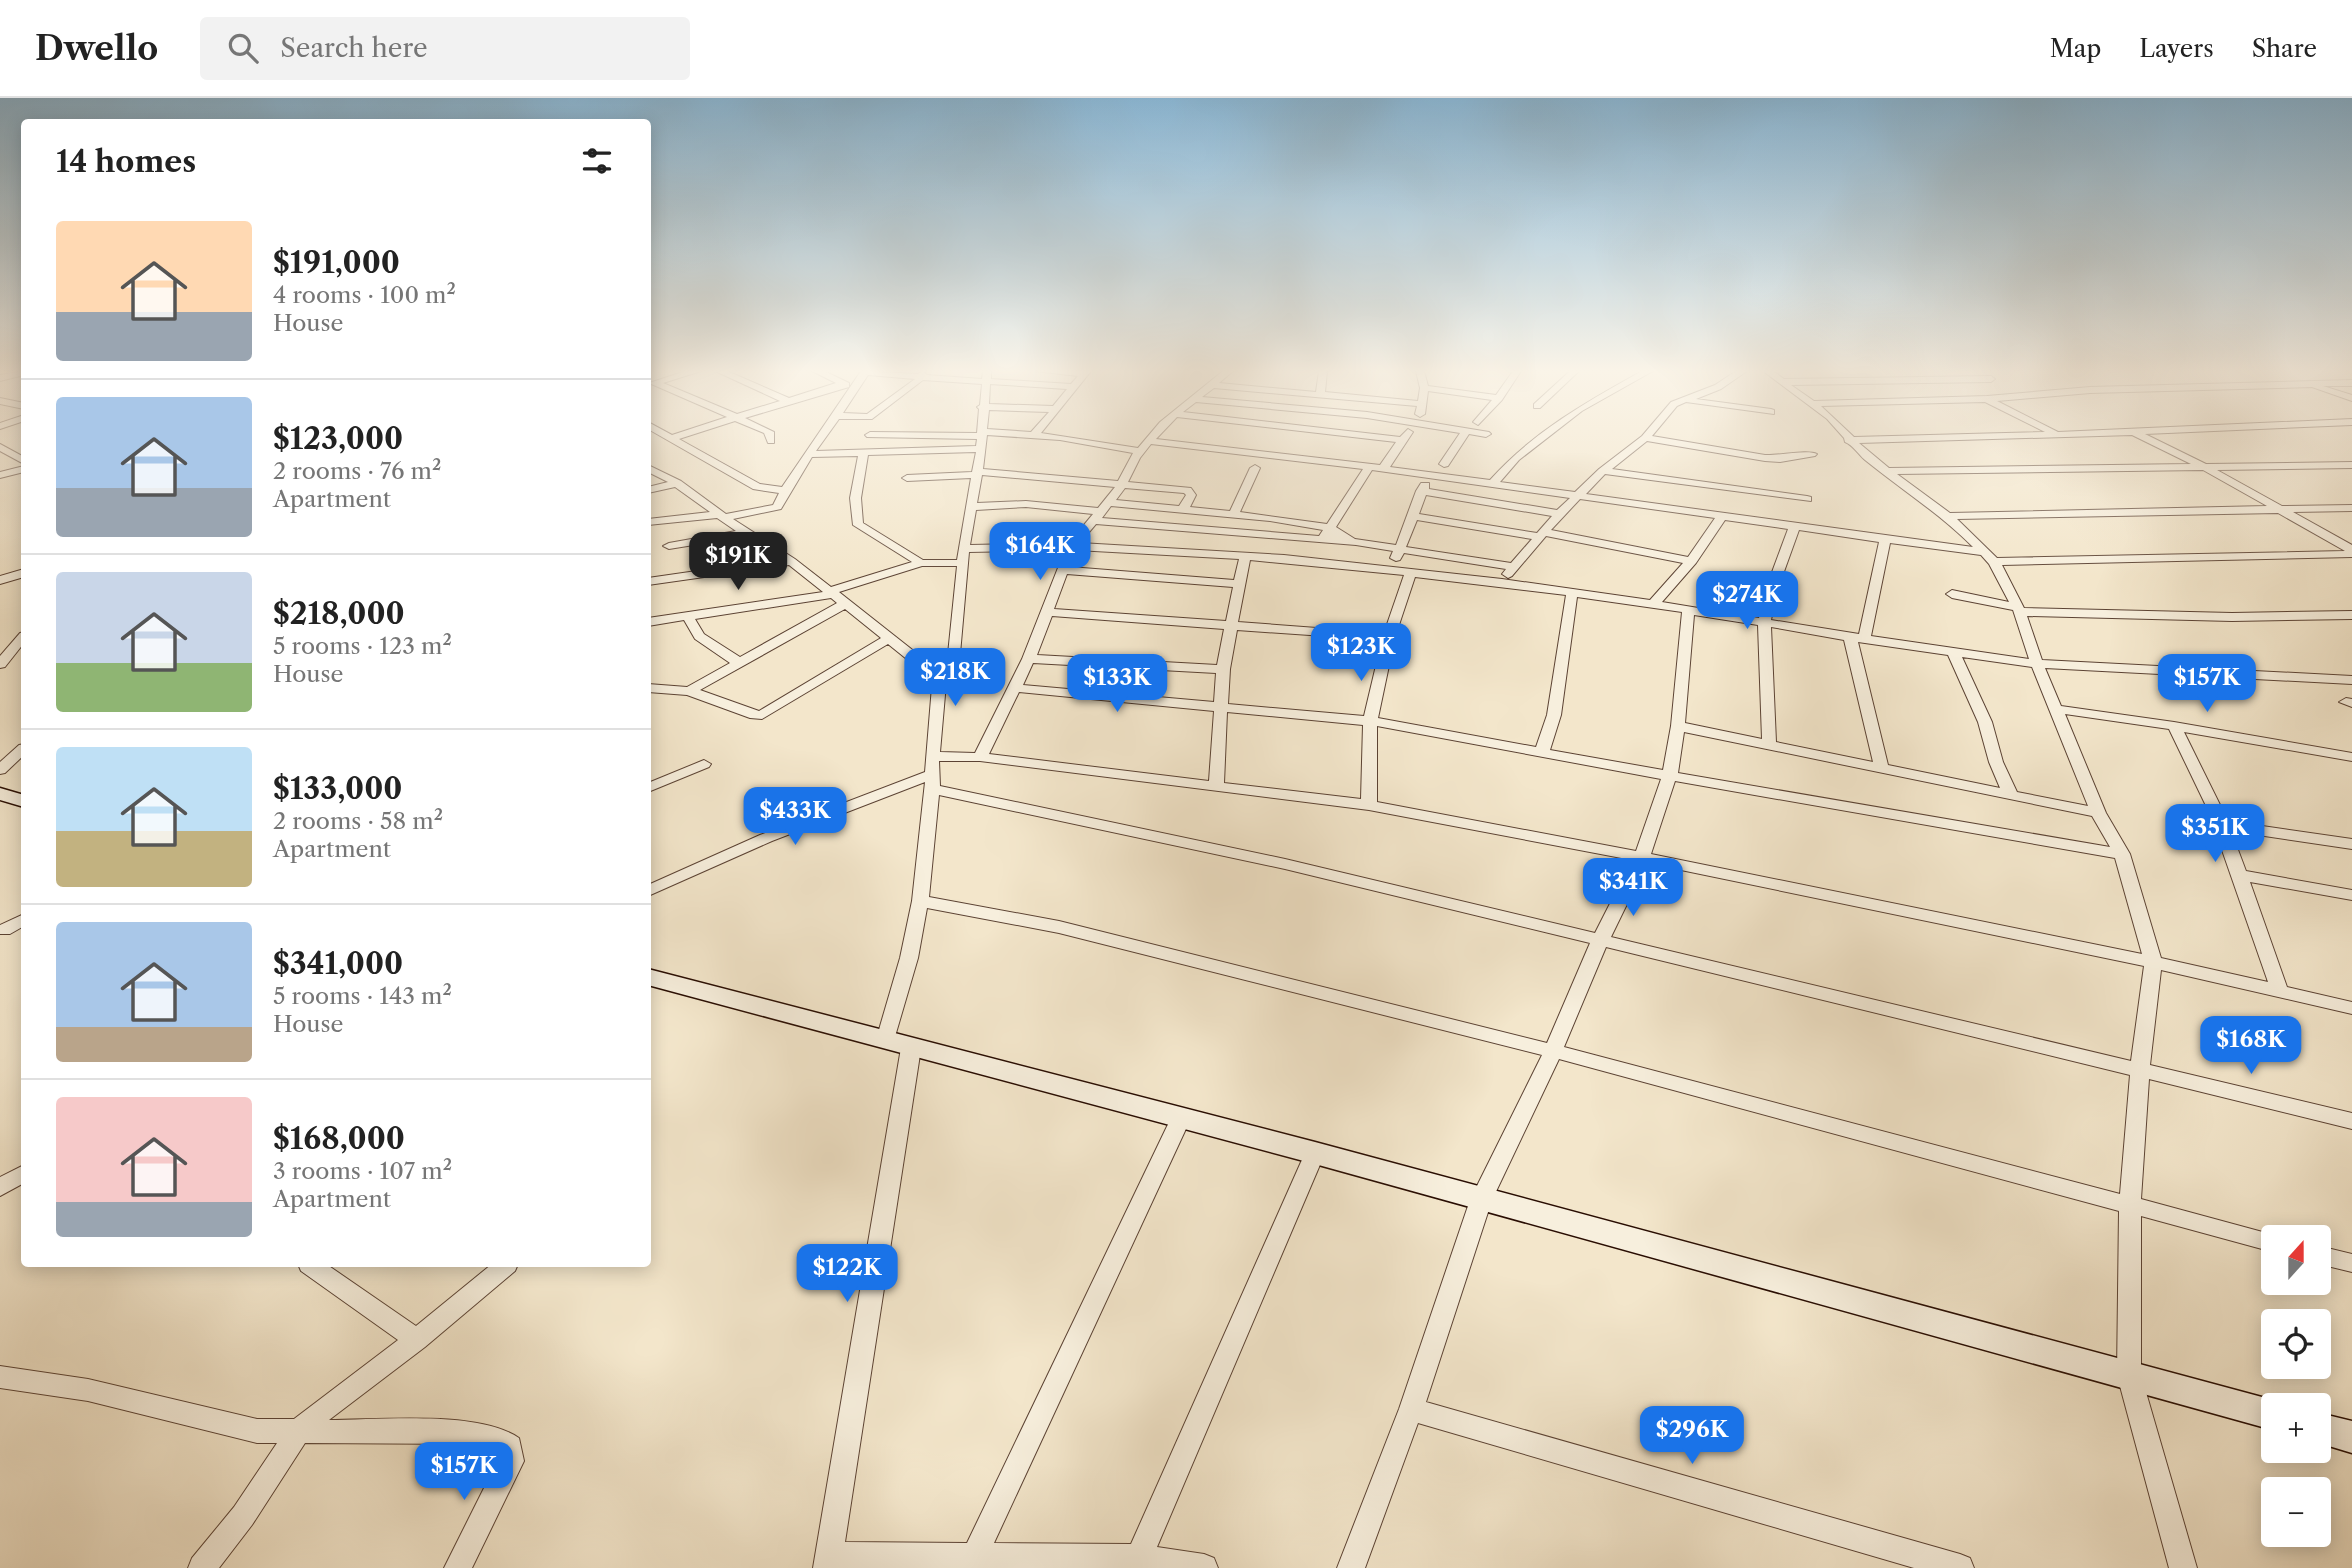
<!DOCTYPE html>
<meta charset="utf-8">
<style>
:root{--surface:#fff;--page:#f2f2f2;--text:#222;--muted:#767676;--line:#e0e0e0;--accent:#1a73e8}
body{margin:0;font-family:"Libre Caslon Text",serif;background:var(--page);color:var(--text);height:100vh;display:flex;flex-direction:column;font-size:26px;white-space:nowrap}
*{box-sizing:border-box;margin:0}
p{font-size:23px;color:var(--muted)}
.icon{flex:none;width:38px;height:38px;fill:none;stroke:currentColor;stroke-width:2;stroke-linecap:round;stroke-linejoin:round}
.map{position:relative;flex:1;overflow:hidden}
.side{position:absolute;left:21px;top:21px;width:630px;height:1148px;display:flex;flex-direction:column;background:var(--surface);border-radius:7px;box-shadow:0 4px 18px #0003}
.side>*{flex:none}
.needle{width:46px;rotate:21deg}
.fabs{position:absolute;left:2261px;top:1127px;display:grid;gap:14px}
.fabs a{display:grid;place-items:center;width:70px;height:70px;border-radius:7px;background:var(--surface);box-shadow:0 4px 18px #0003;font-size:35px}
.price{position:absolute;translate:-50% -60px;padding:0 16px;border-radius:14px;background:var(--accent);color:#fff;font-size:23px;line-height:46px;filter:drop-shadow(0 2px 4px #0008)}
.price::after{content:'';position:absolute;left:50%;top:42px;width:21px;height:16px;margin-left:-10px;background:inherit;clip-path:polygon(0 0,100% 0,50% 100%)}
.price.current{background:#222;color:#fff}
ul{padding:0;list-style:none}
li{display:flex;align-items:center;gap:21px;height:175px;padding:0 35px}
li+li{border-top:2px solid var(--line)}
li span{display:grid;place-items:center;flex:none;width:196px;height:140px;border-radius:7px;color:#555}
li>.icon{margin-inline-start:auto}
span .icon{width:84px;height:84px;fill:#fffc;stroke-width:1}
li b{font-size:30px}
h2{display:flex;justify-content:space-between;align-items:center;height:84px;padding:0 35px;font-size:30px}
header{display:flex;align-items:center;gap:42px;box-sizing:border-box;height:98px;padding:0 35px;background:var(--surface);border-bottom:2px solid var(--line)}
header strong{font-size:33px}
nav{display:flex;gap:38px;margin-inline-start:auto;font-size:24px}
.search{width:490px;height:63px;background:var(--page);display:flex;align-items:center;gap:18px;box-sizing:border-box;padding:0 24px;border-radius:7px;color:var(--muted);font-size:26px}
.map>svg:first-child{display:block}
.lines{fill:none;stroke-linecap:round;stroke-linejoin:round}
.street-casing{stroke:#5c4334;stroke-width:2}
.secondary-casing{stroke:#290d02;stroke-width:3}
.street{fill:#f7efdd;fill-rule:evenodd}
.secondary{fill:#f7efdd;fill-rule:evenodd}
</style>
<header>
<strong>Dwello</strong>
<div class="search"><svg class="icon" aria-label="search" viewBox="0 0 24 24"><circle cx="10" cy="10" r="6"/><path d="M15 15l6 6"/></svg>Search here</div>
<nav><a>Map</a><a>Layers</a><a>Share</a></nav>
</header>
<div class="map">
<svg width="2352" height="1470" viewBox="0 0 2352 1470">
<rect width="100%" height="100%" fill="#f3e6cb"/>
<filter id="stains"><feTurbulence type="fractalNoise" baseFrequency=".00286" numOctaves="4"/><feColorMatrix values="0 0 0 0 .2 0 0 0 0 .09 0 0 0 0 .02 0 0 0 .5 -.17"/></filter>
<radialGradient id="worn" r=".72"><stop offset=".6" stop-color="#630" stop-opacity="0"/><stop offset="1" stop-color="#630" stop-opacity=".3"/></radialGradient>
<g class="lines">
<defs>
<g id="street">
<path d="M24 273V277L0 283V277Z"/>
<path d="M686 273H701L663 285 737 316 780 303 715 273H727L789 300 836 285 812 273H824L849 285V289L745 320 774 334V345H768L764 335 735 323 679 341 760 386 782 389 861 273 918 276 923 273 927 277 982 281 983 273H991V281L1071 286 1078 278 1035 273H1091L1041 335 1138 350 1160 324 1223 273H1233L1219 285 1316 294 1319 273H1327L1325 294 1418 303 1420 290 1416 273H1424L1428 288 1496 297 1513 273H1521L1502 302 1478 327 1473 324 1492 302 1428 293 1425 316 1420 319 1415 316 1417 308 1214 290 1202 299 1367 314 1489 334 1491 336 1486 339 1469 336 1448 368 1444 369 1439 366 1460 335 1367 320 1196 304 1183 314 1400 339 1408 331 1413 334 1390 369 1490 382C1533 334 1586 304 1642 273H1653L1582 313 1519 362 1500 384 1575 394 1599 371 1642 338 1671 304 1715 287 1736 273H1747L1721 291 1696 301 1771 311 1774 312V316L1686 304 1677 308 1652 338 1765 357C1778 358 1808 351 1817 356L1815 358 1780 364 1765 363 1647 343 1612 371 1807 398 1811 399V403L1605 376 1586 396 1973 449C1939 415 1902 392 1865 362 1858 356 1853 347 1845 344L1844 340 1827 321 1763 273H1773L1784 281 1991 278 1995 281 1991 284 1791 287 1814 303 1987 298 2090 289 2352 282V288H2323L2352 297V303L2312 289 2090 295 1997 303 2058 334 2352 321V327L2145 336 2206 366 2352 364V370L2217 372 2282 408 2352 407V413L2293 414 2352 447V459L2002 467 2024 510 2232 515 2352 513V521L2232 523 2027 518 2042 562 2352 578V586L2045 570 2061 608 2174 624 2352 655V663L2184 634 2228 723 2352 741V751L2231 733 2246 773 2352 792V802L2250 784 2287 889 2352 904V916L2161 872 2150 967 2352 1015V1031L2149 981 2141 1101 2281 1139H2273V1154L2141 1118V1277L2197 1470H2169L2117 1277 2119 1113 1559 961 1492 1102 1426 1304 1960 1456 1970 1460 1974 1470H1914L1418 1325 1365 1470H1337L1399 1311 1470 1102 1542 957 1059 835 927 810 918 860 894 942 892 947H878L876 942 900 860 912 803 925 684 772 743 648 798V787L760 737 925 674 933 576 919 571 888 546 762 621 750 620 687 597 648 594V586L687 589 730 565 695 541 684 522 648 528V520L823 494 789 467 648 487V480L780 461 743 439 669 451 663 448 669 445 736 433 717 420 648 427V421L710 414 675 389 648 395V389L668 384 648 374V367L681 383 726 416 773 407 779 395 753 391 648 331V324L672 337 727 319 649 285ZM868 277 915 281 867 316 843 315ZM923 282 982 286 980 307 977 309 979 311 977 335 870 334 865 337 867 339 977 341 976 348 816 353 839 321H872ZM990 286 1067 291 1053 308 989 306ZM1985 304 2045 334 1854 339 1821 308ZM989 312 1049 314 1031 334 987 331ZM1177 319 1396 344 1380 367 1156 341ZM987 337 1060 342 1133 355 1118 383 983 371ZM2132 337 2191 366 1889 370 1859 345ZM1151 346 1363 371 1327 426 1240 414 1260 370 1255 367 1250 370 1230 413 1190 409 1196 397 1191 390 1128 384 1140 360ZM976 354 972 374 907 377 902 380 907 383 971 380 957 462H923L863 425 861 400 868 357ZM858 358 850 400 853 427 912 464 831 489 795 461 733 421 781 411 812 359ZM1372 372 1570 400 1557 412 1429 391V385H1421L1416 393 1396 447 1355 441 1336 429ZM2203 372 2267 408 1950 415 1897 376ZM982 377 1115 389 1098 410 1026 403 977 405ZM1125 390 1184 395 1186 397 1179 408 1116 402ZM1426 397 1552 418 1537 435 1419 416ZM1580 401 1715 420 1688 459 1551 432ZM1111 408 1270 423 1323 432 1319 438 1102 420ZM1026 409 1093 416 1069 445 970 447 976 412ZM2278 415 2345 453 1997 460 1957 421ZM1417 422 1532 441 1511 465 1406 449ZM1725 422 1788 431 1765 493 1759 520 1662 504 1696 465ZM1096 426 1356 447 1393 453 1390 460 1396 463 1400 462 1404 455 1506 471 1502 476 1508 480 1512 478 1546 438 1683 465 1650 502 1502 481 1284 457 1080 445ZM1799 432 1879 444 1859 536 1771 522 1777 493ZM1890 445 1981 457 1989 466 2009 504 1952 492 1946 496 1952 500 2013 512 2029 561 1871 538ZM1065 452 1022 561 975 655 940 654 947 574 960 556 969 454ZM1076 452 1239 461 1234 482 1070 469ZM1250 462 1404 477 1384 535 1238 524ZM922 468H957L948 556 937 568 929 565 839 494ZM1067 476 1233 489 1226 523 1054 511ZM1415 479 1566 497 1547 617 1536 649 1378 620 1395 539ZM1577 499 1682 514 1671 628 1663 672 1550 652 1561 617ZM831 500 837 505 740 559 704 536 695 521ZM845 511 881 540 759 613 700 592ZM1694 517 1758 527 1762 641 1685 625ZM1052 518 1224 531 1217 567 1037 557ZM1771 529 1844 542 1873 664 1776 644ZM1237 532 1382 542 1364 618 1228 606 1230 571ZM1858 544 1948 557 1978 624 1989 664 2000 690 1888 667ZM1962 559 2032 569 2088 708 2017 694 2003 664 1992 624ZM1033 565 1216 575 1214 604 1023 587ZM1019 594 1214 613 1209 683 989 656ZM1227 614 1363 627 1361 701 1224 685ZM2065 616 2169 631 2208 712 2268 884 2161 860 2130 756 2106 715ZM1377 628 1661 681 1636 753 1377 704ZM1684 634 2092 718 2110 749 1678 675ZM939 663H980L1369 712 1632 762 1595 835 1285 761 940 688ZM1675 683 2115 760 2142 856 1651 756ZM939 697 1285 771 1590 845 1547 945 1059 823 929 799ZM1647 765 2144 868 2131 963 1611 839ZM1606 849 2130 977 2120 1096 1564 949Z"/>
<path d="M1570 273H1579L1540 310H1534V306Z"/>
<path d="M0 300 24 305V311L0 306Z"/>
<path d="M24 317V323L0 331V325Z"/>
<path d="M0 346 24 359V366L0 353Z"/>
<path d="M24 368V374L0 380V374Z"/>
<path d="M24 471V479L0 486V478Z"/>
<path d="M24 534V545L5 569 0 570V558L20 535Z"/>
<path d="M2346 600 2352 601V609L2339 604Z"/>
<path d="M24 646V657L5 675 0 676V664L19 647Z"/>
<path d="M704 662 711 666 709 669 648 694V685Z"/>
<path d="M24 816V828L10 836H0V827Z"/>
<path d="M911 943 918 945 921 950 845 1444 967 1445 1171 1020 1174 1015 1181 1012 1188 1015 1191 1020 994 1445 1131 1446 1305 1055 1308 1049 1315 1047 1322 1049 1325 1055 1157 1449 1204 1456 1214 1460 1218 1470H813L901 950 904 945Z"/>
<path d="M24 1067V1085L0 1098V1079Z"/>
<path d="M2319 1148 2352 1156V1174L2319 1166Z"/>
<path d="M298 1166H326L416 1228 492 1166H518L515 1173 425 1249 329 1322C380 1322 478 1312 519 1340L524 1363 472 1470H444L498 1362V1354L468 1346 305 1345 252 1427 219 1470H188L192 1460 234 1409 277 1345H257L88 1303 0 1290V1268L88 1281 257 1321H294L398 1242 301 1173Z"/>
</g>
<g id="secondary">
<path d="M0 690 24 697V709L0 702Z"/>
<path d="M648 871 1315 1044 2273 1302 2285 1307H2273V1332L1315 1066 648 887Z"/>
<path d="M2319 1315 2352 1323V1355L2319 1345Z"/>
</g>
</defs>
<use href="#street" class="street-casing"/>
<use href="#secondary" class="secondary-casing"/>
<use href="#street" class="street"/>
<use href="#secondary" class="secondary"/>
</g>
<linearGradient id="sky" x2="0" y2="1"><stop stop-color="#8ab8d7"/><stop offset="0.57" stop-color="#faf4e8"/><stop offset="1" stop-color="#faf4e8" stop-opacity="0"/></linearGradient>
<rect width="2352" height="479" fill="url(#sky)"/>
<rect width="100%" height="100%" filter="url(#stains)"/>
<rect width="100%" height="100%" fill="url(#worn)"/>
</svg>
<div class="fabs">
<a><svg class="needle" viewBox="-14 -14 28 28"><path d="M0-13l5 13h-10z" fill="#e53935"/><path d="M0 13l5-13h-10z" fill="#767676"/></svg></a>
<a><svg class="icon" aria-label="locate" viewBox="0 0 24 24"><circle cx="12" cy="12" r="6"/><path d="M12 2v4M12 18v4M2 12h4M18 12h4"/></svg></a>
<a>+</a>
<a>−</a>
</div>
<b class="price" style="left:1040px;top:484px">$164K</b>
<b class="price current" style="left:738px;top:494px">$191K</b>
<b class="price" style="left:1747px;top:533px">$274K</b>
<b class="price" style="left:1361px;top:585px">$123K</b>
<b class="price" style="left:955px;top:610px">$218K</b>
<b class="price" style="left:1117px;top:616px">$133K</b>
<b class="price" style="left:2207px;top:616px">$157K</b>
<b class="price" style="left:795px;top:749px">$433K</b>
<b class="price" style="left:2215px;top:766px">$351K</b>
<b class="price" style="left:1633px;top:820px">$341K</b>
<b class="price" style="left:2251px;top:978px">$168K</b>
<b class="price" style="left:847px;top:1206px">$122K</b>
<b class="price" style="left:1692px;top:1368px">$296K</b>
<b class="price" style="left:464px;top:1404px">$157K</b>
<section class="side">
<h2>14 homes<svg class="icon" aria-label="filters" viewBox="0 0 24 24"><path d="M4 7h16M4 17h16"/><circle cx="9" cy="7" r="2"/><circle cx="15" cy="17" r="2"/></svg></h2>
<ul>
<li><span style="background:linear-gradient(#ffd9b3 65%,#9aa5b1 0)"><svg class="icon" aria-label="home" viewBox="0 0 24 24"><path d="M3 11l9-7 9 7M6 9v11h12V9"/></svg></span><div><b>$191,000</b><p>4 rooms · 100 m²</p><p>House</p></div></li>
<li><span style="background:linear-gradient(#a9c7e8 65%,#9aa5b1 0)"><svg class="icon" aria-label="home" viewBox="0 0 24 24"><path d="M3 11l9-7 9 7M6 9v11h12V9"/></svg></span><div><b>$123,000</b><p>2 rooms · 76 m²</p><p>Apartment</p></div></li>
<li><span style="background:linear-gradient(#c9d6e8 65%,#8fb573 0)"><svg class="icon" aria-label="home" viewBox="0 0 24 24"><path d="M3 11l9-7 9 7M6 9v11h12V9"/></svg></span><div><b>$218,000</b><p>5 rooms · 123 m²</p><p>House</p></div></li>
<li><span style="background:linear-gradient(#bfe0f5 60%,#c2b280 0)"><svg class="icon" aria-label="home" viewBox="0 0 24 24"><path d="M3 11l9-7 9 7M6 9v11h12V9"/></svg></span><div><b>$133,000</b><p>2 rooms · 58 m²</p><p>Apartment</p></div></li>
<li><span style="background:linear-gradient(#a9c7e8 75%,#b9a48a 0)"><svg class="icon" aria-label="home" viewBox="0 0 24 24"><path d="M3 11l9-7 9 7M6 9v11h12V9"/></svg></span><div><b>$341,000</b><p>5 rooms · 143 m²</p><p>House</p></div></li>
<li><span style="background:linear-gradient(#f6c9c9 75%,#9aa5b1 0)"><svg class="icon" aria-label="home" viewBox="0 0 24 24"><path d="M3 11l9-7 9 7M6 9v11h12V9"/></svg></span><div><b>$168,000</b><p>3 rooms · 107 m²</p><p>Apartment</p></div></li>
</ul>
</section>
</div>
